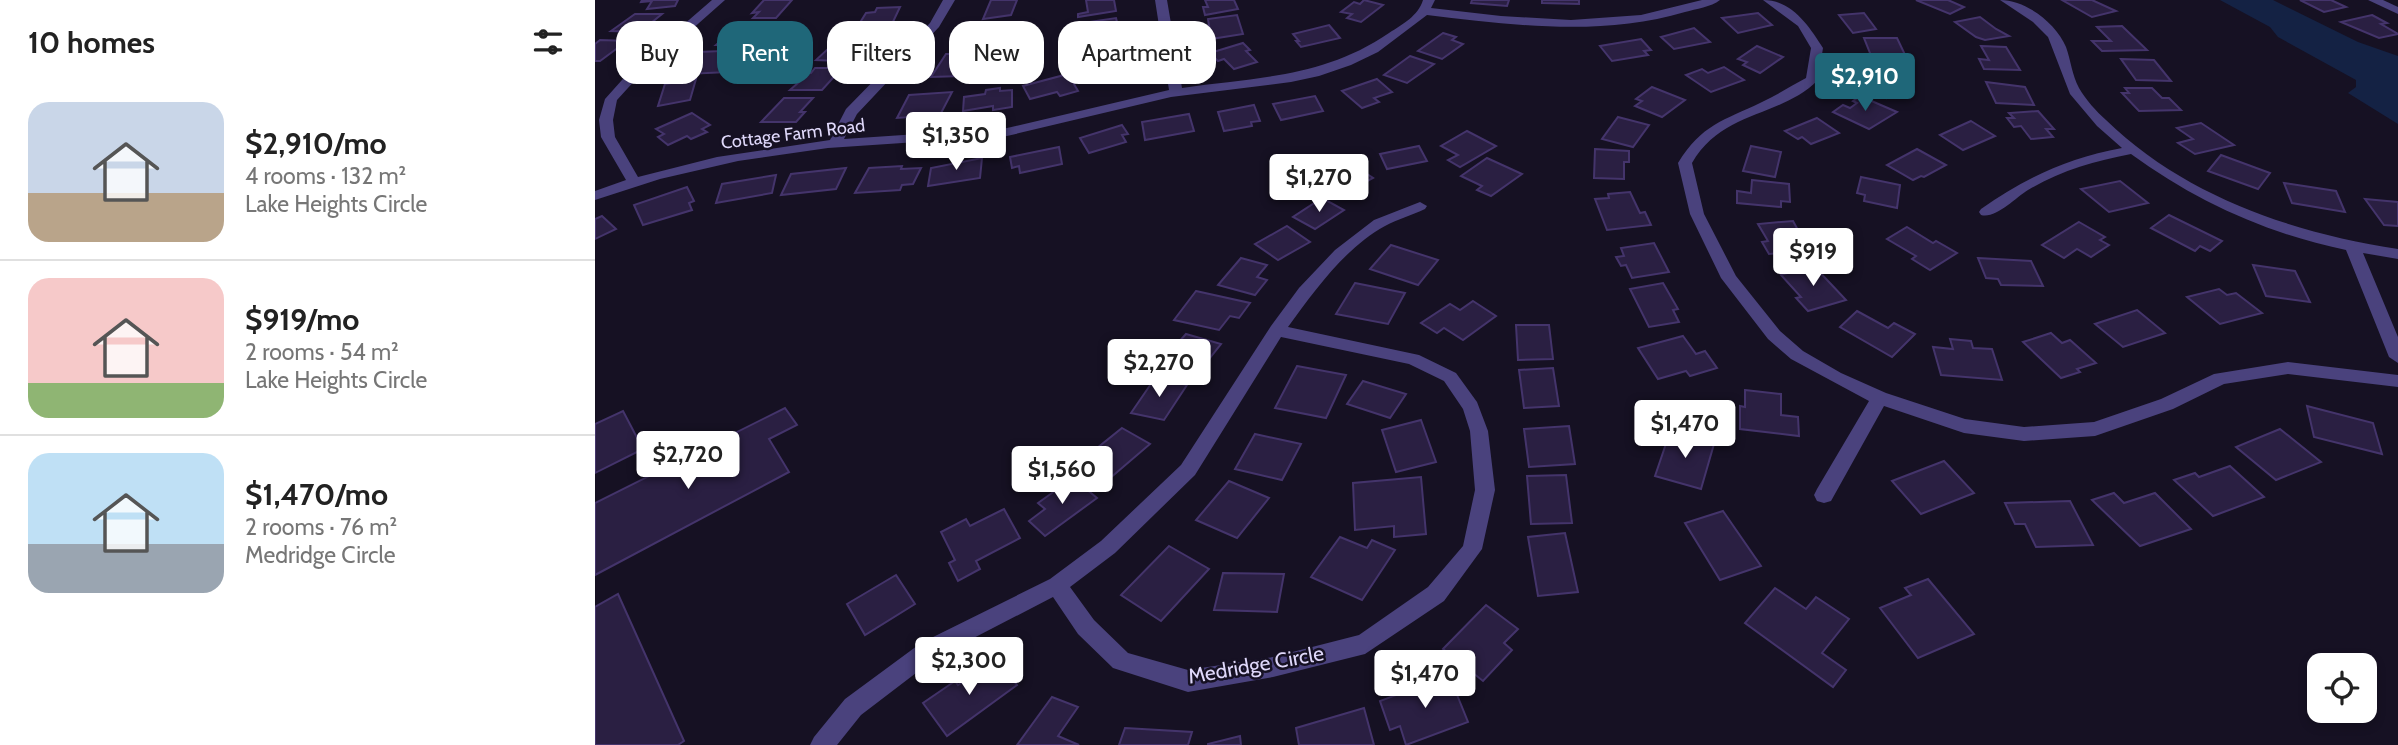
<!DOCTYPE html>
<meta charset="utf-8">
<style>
:root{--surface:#fff;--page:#f6f6f6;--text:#222;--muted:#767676;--line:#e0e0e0;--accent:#1f6779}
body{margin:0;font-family:Cabin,sans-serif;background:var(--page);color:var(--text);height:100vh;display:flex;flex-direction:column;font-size:26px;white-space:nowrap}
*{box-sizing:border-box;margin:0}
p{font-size:23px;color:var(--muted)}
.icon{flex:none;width:38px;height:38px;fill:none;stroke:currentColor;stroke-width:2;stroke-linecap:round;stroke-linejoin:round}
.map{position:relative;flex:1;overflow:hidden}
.details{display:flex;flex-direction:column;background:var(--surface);width:595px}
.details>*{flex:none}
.top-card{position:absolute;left:21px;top:21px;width:665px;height:63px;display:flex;gap:14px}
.buttons{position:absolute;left:1712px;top:653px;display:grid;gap:14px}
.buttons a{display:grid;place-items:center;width:70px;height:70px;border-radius:14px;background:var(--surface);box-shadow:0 4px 10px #0003;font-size:35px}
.price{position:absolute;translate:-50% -60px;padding:0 16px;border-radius:7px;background:#fff;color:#222;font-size:23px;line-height:46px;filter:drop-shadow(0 2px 4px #0008)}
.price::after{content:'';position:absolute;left:50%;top:42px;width:21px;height:16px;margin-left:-10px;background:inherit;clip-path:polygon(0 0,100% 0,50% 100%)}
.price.selected{background:var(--accent);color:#fff}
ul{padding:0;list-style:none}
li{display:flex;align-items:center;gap:21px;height:175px;padding:0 28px}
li+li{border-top:2px solid var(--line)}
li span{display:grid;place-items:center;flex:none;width:196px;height:140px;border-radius:21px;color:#555}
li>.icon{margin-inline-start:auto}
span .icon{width:84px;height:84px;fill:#fffc;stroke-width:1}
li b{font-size:30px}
h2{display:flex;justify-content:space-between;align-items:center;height:84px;padding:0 28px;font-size:30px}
.chip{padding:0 24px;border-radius:21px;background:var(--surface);box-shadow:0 4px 10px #0003;font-size:24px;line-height:63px}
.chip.selected{background:var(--accent);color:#fff}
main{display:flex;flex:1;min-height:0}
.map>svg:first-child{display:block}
.water{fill:#142244}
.building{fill:#2a1f42;stroke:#44346b;stroke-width:2}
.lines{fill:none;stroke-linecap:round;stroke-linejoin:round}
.minor{fill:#4a427d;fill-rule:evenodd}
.labels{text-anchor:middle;stroke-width:5;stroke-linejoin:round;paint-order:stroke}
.far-street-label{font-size:18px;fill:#dfd8fa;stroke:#161123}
.street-label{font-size:21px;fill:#dfd8fa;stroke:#161123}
</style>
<main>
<section class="details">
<h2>10 homes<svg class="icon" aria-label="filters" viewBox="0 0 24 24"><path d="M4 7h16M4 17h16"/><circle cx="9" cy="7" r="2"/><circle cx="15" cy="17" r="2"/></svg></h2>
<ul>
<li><span style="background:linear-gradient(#c9d6e8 65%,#b9a48a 0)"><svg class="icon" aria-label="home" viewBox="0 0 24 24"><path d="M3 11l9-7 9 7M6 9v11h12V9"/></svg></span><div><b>$2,910/mo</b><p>4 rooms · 132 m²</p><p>Lake Heights Circle</p></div></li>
<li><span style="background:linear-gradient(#f6c9c9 75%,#8fb573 0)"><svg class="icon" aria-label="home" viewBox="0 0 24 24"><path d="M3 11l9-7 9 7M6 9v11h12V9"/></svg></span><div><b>$919/mo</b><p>2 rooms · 54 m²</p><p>Lake Heights Circle</p></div></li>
<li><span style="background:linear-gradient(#bfe0f5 65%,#9aa5b1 0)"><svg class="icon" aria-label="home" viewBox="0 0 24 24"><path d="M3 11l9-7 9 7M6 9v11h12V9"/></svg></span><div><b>$1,470/mo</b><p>2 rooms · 76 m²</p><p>Medridge Circle</p></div></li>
</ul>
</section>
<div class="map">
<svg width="1803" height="745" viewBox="0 0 1803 745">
<rect width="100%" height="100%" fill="#161123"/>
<path class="water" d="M1625 0H1678L1763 42 1803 56V124L1753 93 1761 87V80L1683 37 1675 27Z"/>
<g class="building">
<path d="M47 0H83L80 6 52 9 57 1 46 2Z"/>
<path d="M169 0H197L181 18H158L164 12 157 13Z"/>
<path d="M396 0H422L416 15 388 19Z"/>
<path d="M491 0H519L521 11 483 17V14L493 12Z"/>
<path d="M610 0H639L643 9 610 15 608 7H613Z"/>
<path d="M769 0 788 5 766 22 752 18 757 14 746 12 759 2 765 4Z"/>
<path d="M877 0H914L912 6 876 3Z"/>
<path d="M947 0H984V4L947 3Z"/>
<path d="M1321 0H1353L1369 7 1355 14Z"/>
<path d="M1467 0H1497L1521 11 1497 17Z"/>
<path d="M1705 0H1736L1751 7 1729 12Z"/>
<path d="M305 7 296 26 261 29 271 13 280 12 282 8Z"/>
<path d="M1163 13 1177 25 1143 33 1127 18Z"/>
<path d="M1269 13 1281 29 1258 33 1244 15Z"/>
<path d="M40 14H67L45 32 16 31Z"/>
<path d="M642 15 648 34 616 39 613 19Z"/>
<path d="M1777 15 1792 23 1786 24 1803 34 1784 38 1746 22Z"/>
<path d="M1385 17 1401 29 1414 36 1390 40 1381 37 1360 22Z"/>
<path d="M521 18 525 34 497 39 494 22Z"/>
<path d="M144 25H170L148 45H121Z"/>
<path d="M734 25 745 38 706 47 701 41H704L698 34Z"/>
<path d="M381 26 416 27 405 41H391L385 48H363Z"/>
<path d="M1527 26 1552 50 1507 51 1497 41H1516L1502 27Z"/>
<path d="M1099 28 1115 42 1079 49 1066 37Z"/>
<path d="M848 33 861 37 857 40 868 44 847 59 823 51Z"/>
<path d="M248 35 287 36 269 54 254 53 246 61 221 60Z"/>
<path d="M1269 38H1302L1312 59 1277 58Z"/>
<path d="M1046 39 1056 50 1049 51 1053 55 1017 61 1005 46Z"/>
<path d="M5 40 32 41 5 61H0V44Z"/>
<path d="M530 43V64H500L501 51 506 50V46Z"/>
<path d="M648 43 655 50 651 51 662 62 639 69 629 59 623 61 615 53Z"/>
<path d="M1162 46 1188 57 1165 73 1148 65 1152 62 1143 59Z"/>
<path d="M1386 46 1411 47 1425 70 1389 69 1384 59 1394 60Z"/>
<path d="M151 50 133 72 92 74 104 60H97L103 52Z"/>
<path d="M351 54H381L367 76 336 77Z"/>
<path d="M815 56 839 64 812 83 789 75Z"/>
<path d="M1526 59 1559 60 1576 81 1541 80Z"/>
<path d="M1129 67 1149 80 1116 92 1091 75 1107 69 1113 73Z"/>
<path d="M220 68H247L227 90H195L204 82H196L205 73H216Z"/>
<path d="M1269 73 1297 81 1291 98 1261 91Z"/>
<path d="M473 74 483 91 465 96 462 92 435 99 428 86Z"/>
<path d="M101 79 95 100 63 106 70 84Z"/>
<path d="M782 79 797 92 779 98 784 102 767 108 747 91Z"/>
<path d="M1391 82 1430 87 1439 105 1401 103Z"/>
<path d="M1057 87 1090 100 1067 117 1040 106 1047 101 1041 99Z"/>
<path d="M405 88V91L417 90V107L398 110V106L368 111 369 97 390 94 391 90Z"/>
<path d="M1530 88H1557L1567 98H1574L1586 110 1544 111 1527 93H1534Z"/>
<path d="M357 92 345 115 302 118 314 95Z"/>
<path d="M720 96 728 111 686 120 678 104Z"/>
<path d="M1265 96 1302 112 1274 129 1238 112 1248 105 1255 108 1262 103 1258 101Z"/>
<path d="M189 98H218L205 112H210L201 122H166Z"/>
<path d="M659 105 665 121 656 122 657 126 629 131 623 112Z"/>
<path d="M1443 111 1459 129H1451L1458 137 1436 139 1426 126 1419 127 1412 118H1419L1414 113Z"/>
<path d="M97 113 115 125 107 129 112 132 96 139 92 136 73 145 63 137 69 134 61 129Z"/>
<path d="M594 114 599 131 550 140 547 122Z"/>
<path d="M1023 117 1054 125 1038 147 1007 139Z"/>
<path d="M1222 118 1244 133 1216 144 1207 137 1203 139 1190 131Z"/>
<path d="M1376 121 1400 136 1368 150 1345 135Z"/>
<path d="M1606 123 1639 145 1600 154 1583 143 1598 139 1582 128Z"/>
<path d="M527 125 533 134 527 135 531 142 494 153 485 138Z"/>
<path d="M872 131 901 146 865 167 853 160 863 155 846 146Z"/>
<path d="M824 146 832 161 792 169 785 154Z"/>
<path d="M1156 146 1186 152 1180 177 1148 171Z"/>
<path d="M464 147 467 164 425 173 424 166 417 168 415 157Z"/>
<path d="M1000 149 1034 151V162H1029V179L999 178Z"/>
<path d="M1322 149 1351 165 1329 177 1326 176 1318 180 1292 165Z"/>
<path d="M1626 155 1675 173 1663 189 1613 171Z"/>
<path d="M387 158 385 178 333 186 336 168Z"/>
<path d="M892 158 927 174 896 196 882 190 887 186 866 176Z"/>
<path d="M307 166 306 169 326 168 318 184 307 185 305 190 260 193 274 168Z"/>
<path d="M760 166 778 178 747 195 729 182Z"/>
<path d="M251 168 241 189 186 195 196 174Z"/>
<path d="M181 175 177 193 121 203 127 184Z"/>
<path d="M1266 177 1305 185 1302 208 1269 201 1270 195 1262 193Z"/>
<path d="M1157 180 1194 184 1195 202 1186 201V207L1142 203V191L1156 193Z"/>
<path d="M1525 181 1553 203 1514 212 1486 189Z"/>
<path d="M1689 183 1741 191 1750 212 1697 203Z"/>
<path d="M92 187 99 201 94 203 97 210 48 225 39 205Z"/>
<path d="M1035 192 1045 213 1050 212 1056 225 1012 230 1000 199 1014 198 1013 194Z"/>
<path d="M727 198 749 210 720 229 698 217Z"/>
<path d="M1770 199 1803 202V226L1789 225Z"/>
<path d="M1574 215 1627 241 1615 251 1605 246 1600 251 1556 228Z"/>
<path d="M7 216 21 229 0 239V219Z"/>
<path d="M1198 221 1204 232 1214 231 1226 249 1174 254 1167 242 1173 241 1163 224Z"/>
<path d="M1484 222 1510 237 1505 240 1514 245 1496 257 1482 249 1469 258 1447 245Z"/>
<path d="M692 226 715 242 683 260 660 244Z"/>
<path d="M1312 227 1338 243 1341 241 1362 253 1335 270 1317 259 1321 256 1292 239Z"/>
<path d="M1059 243 1074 272 1037 278 1031 265 1026 266 1021 257 1029 256 1026 248Z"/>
<path d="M796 245 843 260 823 285 775 269Z"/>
<path d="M646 258 672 265 662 277 672 280 660 295 623 285Z"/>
<path d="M1383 258 1436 261 1448 286 1406 285 1403 279 1391 278Z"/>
<path d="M1218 265 1251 300 1213 311 1201 298 1206 297 1186 275Z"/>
<path d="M1658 265 1700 271 1715 302 1671 296Z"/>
<path d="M760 283 810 293 793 324 741 314Z"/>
<path d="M1068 283 1083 309 1078 310 1084 322 1054 327 1035 289Z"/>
<path d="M1624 289 1632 295 1641 293 1667 313 1625 324 1592 297Z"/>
<path d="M601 291 655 303 644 318 635 316 624 330 579 320Z"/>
<path d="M878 301 901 316 868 340 849 328 842 333 826 323 855 304 865 310Z"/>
<path d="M1542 310 1570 333 1528 347 1500 324Z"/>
<path d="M1262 311 1293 328 1299 323 1320 334 1297 357 1245 327Z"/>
<path d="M921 325H954L958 359 923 360Z"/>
<path d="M1456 333 1467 343 1475 340 1501 363 1482 369 1485 372 1466 378 1428 342Z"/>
<path d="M591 334 626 344 602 374 565 363Z"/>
<path d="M1088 336 1101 354 1110 351 1122 368 1095 376 1091 371 1063 379 1043 348Z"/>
<path d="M1355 339 1376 341 1378 348 1397 349 1407 380 1346 375 1338 347 1358 349Z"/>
<path d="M702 366 751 375 731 418 680 408Z"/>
<path d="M958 368 964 406 929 408 924 370Z"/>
<path d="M560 378 592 385 569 420 536 413Z"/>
<path d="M768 381 811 394 795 418 752 404Z"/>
<path d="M1150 390 1186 394V415L1203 417 1204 436 1145 429V406L1150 407Z"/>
<path d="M1712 406 1778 423 1787 454 1719 437Z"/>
<path d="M190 408 202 425 174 439 194 472 0 575V503Z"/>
<path d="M28 411 48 449 0 473V424Z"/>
<path d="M826 420 841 462 801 472 787 430Z"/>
<path d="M974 426 980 464 934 467 929 429Z"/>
<path d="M527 428 555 444 514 479 486 461Z"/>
<path d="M1685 429 1726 462 1681 480 1641 447Z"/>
<path d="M1075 432 1119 444 1106 489 1060 476Z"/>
<path d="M660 434 706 444 687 480 640 469Z"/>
<path d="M1349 461 1379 493 1326 514 1297 481Z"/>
<path d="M1635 466 1669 497 1618 516 1579 480 1600 473 1604 477Z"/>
<path d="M971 475 977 523 936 524 932 476Z"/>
<path d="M826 477 831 534 799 537V526L760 530 758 483Z"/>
<path d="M478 478 502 498 450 536 434 521 450 509 443 503Z"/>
<path d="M634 481 674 498 642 538 601 520Z"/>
<path d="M1519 493 1529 503 1560 493 1596 529 1545 546 1497 500Z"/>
<path d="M1475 501 1498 545 1441 547 1430 524H1420L1410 503Z"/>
<path d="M409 509 425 538 381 561 385 569 363 581 354 563 360 560 346 532 371 519 375 526Z"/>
<path d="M1128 511 1166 566 1125 580 1090 523Z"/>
<path d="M970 533 983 592 943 596 933 537Z"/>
<path d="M745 537 772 548 777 540 800 550 767 600 716 577Z"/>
<path d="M574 546 614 569 566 621 526 595Z"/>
<path d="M628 573 689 574 682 612 619 610Z"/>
<path d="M301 575 320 604 270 635 252 604Z"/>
<path d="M1333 579 1379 634 1323 658 1285 608 1316 595 1310 588Z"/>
<path d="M1180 588 1211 609 1221 597 1254 619 1227 653 1251 670 1238 687 1150 623Z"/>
<path d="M23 594 89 741 83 745H0V607Z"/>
<path d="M891 605 923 629 909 643 917 650 888 681 848 649Z"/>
<path d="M401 658 422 685 352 736 328 703 360 681 363 685Z"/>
<path d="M854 675 873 722 811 745 805 726 795 730 785 701Z"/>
<path d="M457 697 483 707 463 736 484 745H422Z"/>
<path d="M769 708 779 745H704L701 728Z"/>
<path d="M530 728 597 732 593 745H524Z"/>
<path d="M645 736 646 745H613V744Z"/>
</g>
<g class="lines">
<g class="minor">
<path d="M117 0H130L43 77 22 100 18 120 20 137 43 177 122 157 235 140 251 109 335 23 348 0H360L344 27 262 114 249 139 412 128 574 90 560 0H572L587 88C662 77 728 78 794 33 808 24 823 16 828 0H840L836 8 906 16 976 20 1046 15 1107 0H1125C1116 7 1101 9 1090 12 1006 37 917 25 832 15L783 52 756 65 724 76 696 82 576 97 412 136 233 148 143 161 65 179 0 200V191L31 180 6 137 4 120 10 99 35 71Z"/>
<path d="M1168 0C1197 0 1214 26 1228 48L1223 80C1185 118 1128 110 1097 163L1109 214 1141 276 1185 331 1208 351 1246 373 1291 393 1370 419 1429 427 1499 422 1566 399 1619 374 1693 362 1803 375V387L1693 374 1629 384 1578 409 1500 436 1429 441 1369 433 1289 406 1236 501 1229 503 1222 501 1219 495 1222 489 1274 401 1196 359 1173 339 1126 278 1095 214 1083 163C1107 124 1128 121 1167 102 1182 95 1196 86 1211 78L1216 48 1203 26Z"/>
<path d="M1405 0C1431 0 1461 23 1471 47 1476 61 1477 75 1484 88 1491 100 1501 111 1511 120 1589 196 1698 233 1803 249V259L1768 253 1803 337V363L1794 357 1751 250C1673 234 1600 201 1536 154 1499 161 1465 171 1433 190 1420 198 1401 219 1386 215L1384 212 1386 209C1430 178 1473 158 1527 148L1502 126 1475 94 1453 37 1438 22Z"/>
<path d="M1773 0H1788L1803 7V14Z"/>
<path d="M825 202 832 206 830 209C817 215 803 219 790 226 750 248 720 290 693 327L824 355 861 373 882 402 893 431 900 490 887 549 849 601 770 654 678 677 593 692 518 668 483 634 458 597 342 657 266 715 242 745H215L219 737 250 699 326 643 455 579 506 541 586 465 676 326 704 288 740 250 779 220ZM686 337 814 364 849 381 868 409 875 431 880 490 868 546 833 587 764 635 678 657 593 670 533 653 499 620 475 587 520 553 600 475Z"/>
</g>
</g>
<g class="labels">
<g class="far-street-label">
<text transform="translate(198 134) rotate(-7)" y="6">Cottage Farm Road</text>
</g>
<g class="street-label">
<text transform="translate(661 665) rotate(-10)" y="7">Medridge Circle</text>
</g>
</g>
</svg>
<div class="buttons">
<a><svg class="icon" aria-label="locate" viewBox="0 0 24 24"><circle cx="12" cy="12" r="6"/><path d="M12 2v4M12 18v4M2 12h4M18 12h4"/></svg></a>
</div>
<b class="price selected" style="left:1270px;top:113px">$2,910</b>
<b class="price" style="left:361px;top:172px">$1,350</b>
<b class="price" style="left:724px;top:214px">$1,270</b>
<b class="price" style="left:1218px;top:288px">$919</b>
<b class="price" style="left:564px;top:399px">$2,270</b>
<b class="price" style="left:1090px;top:460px">$1,470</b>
<b class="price" style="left:93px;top:491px">$2,720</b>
<b class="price" style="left:467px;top:506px">$1,560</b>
<b class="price" style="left:374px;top:697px">$2,300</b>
<b class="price" style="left:830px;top:710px">$1,470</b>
<div class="top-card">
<a class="chip">Buy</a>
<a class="chip selected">Rent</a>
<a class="chip">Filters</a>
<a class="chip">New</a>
<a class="chip">Apartment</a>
</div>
</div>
</main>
